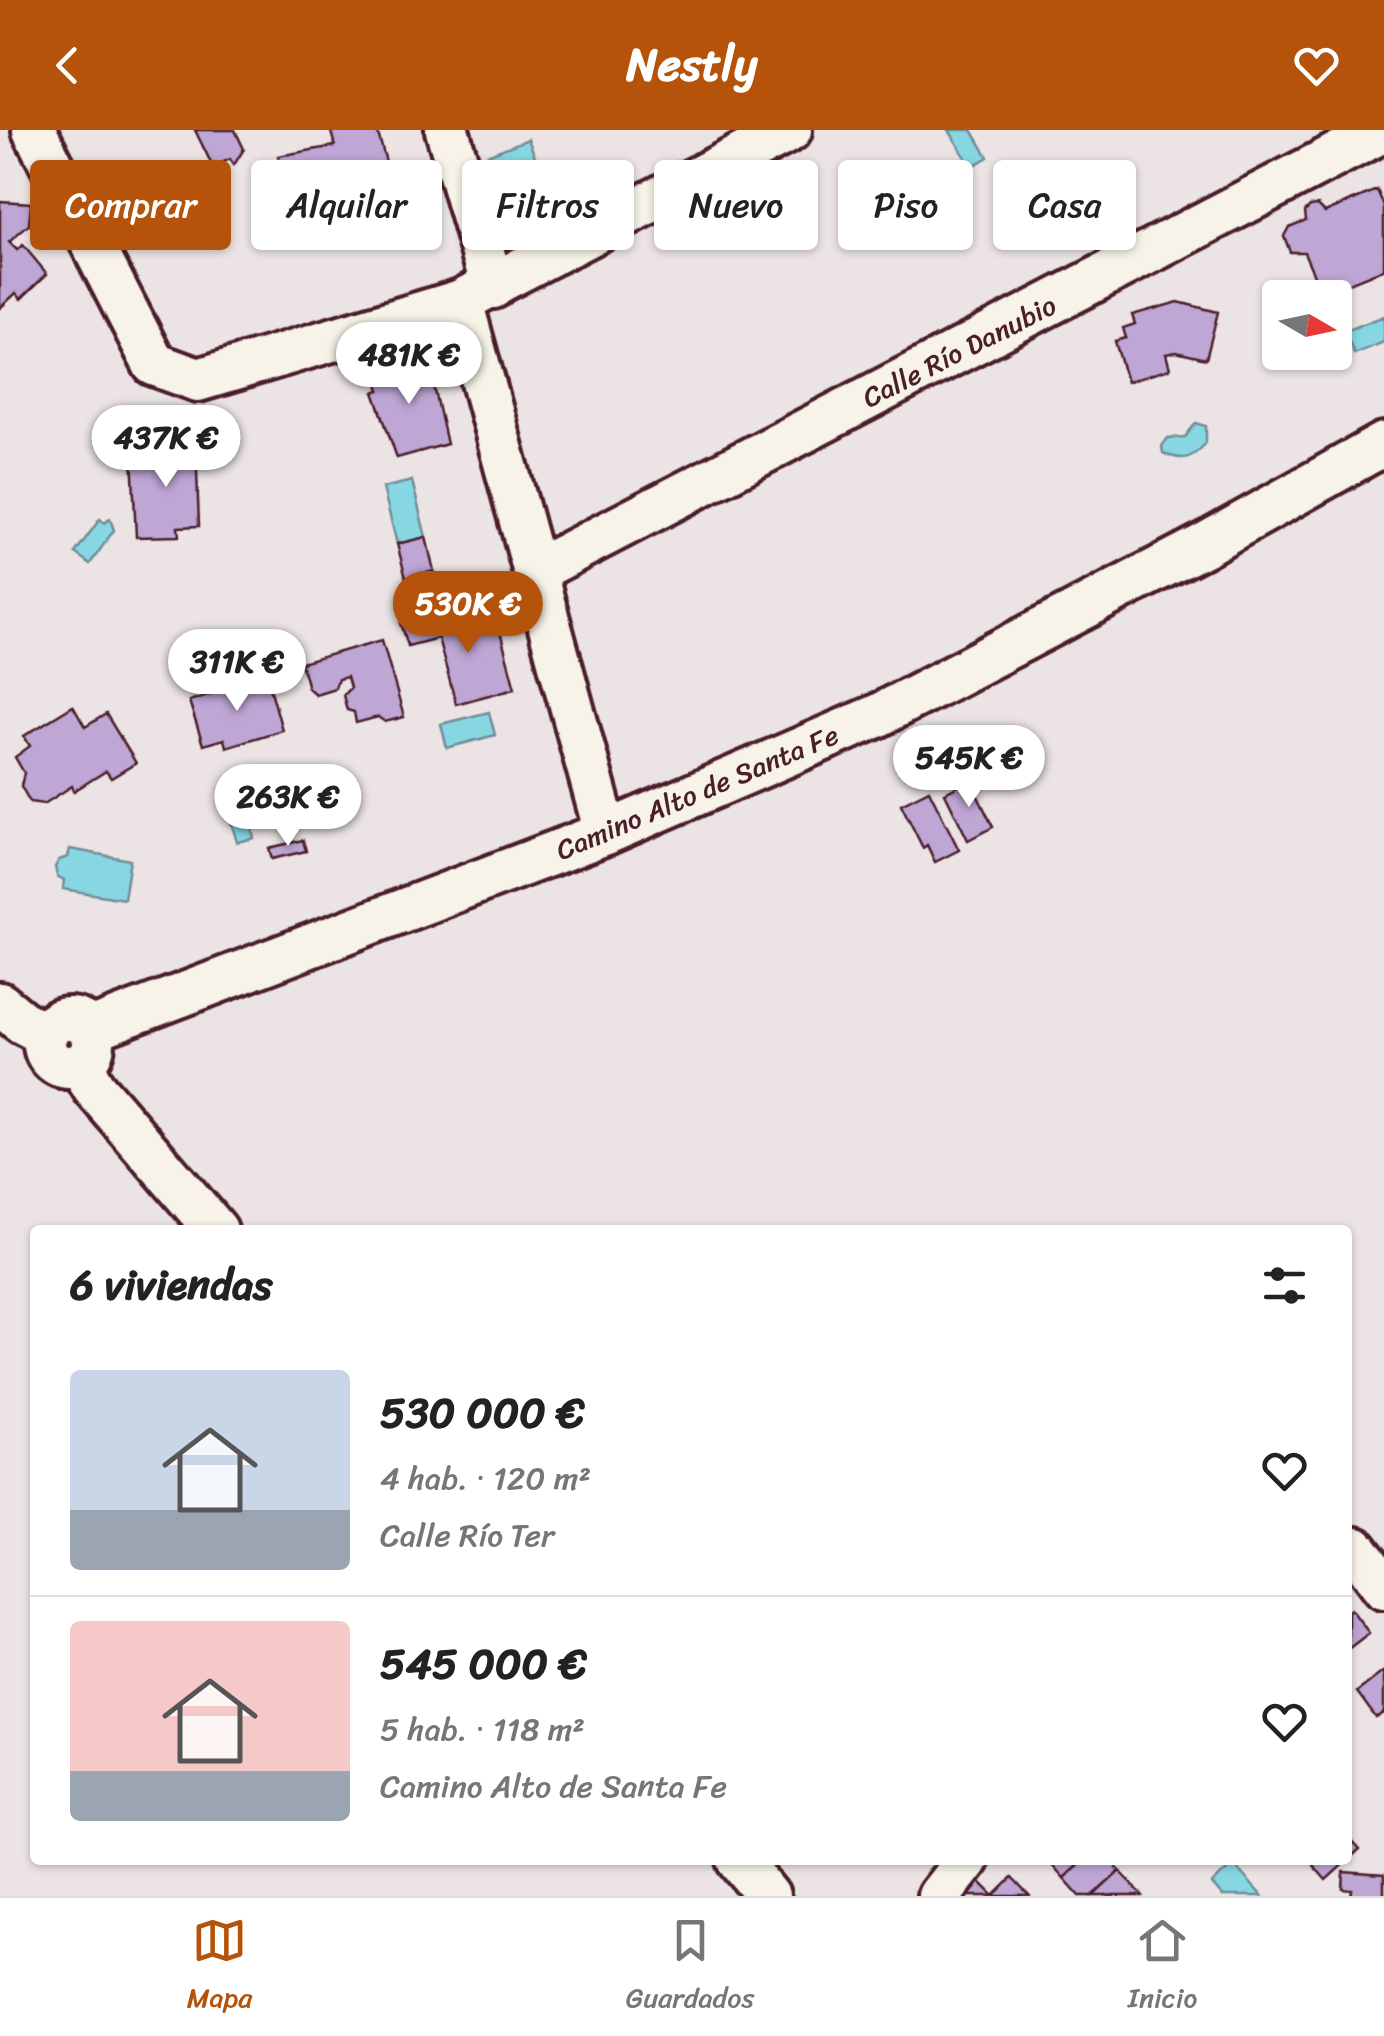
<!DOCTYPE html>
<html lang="es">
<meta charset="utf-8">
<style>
:root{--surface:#fff;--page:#f2f2f2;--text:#222;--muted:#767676;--line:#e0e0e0;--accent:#b45309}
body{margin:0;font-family:Sriracha,sans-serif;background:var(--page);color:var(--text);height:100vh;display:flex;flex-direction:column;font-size:38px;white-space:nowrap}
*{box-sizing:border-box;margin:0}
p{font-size:32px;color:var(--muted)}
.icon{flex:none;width:55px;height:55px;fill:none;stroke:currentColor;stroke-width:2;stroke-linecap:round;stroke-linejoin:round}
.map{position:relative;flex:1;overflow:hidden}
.details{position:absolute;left:30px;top:1095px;width:1322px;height:640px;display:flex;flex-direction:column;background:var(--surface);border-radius:10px;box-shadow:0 2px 8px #0004}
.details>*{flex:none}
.hud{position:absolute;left:30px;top:30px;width:1325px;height:90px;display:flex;gap:20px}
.needle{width:65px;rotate:99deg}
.tools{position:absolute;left:1262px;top:150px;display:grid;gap:20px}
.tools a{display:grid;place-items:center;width:90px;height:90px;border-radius:10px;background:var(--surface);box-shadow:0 2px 8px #0004;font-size:50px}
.price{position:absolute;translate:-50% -85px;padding:0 22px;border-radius:35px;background:#fff;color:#222;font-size:32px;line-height:65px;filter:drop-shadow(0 2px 5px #0008)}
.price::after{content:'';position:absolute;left:50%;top:60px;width:30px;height:22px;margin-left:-15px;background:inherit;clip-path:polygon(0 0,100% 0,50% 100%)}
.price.active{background:var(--accent);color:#fff}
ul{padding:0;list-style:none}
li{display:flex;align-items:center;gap:30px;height:250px;padding:0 40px}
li+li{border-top:2px solid var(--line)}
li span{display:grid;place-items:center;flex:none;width:280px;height:200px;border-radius:10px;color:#555}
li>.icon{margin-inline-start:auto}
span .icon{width:120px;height:120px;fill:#fffc;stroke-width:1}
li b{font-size:42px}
h2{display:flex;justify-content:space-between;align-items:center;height:120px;padding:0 40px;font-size:42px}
.chip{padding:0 35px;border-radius:10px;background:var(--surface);box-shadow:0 2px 8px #0004;font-size:35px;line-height:90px}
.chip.active{background:var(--accent);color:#fff}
header{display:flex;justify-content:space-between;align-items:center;height:130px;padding:0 40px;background:var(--accent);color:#fff;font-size:45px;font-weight:700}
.dock{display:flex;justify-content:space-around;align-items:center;height:140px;border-top:2px solid var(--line);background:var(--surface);font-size:28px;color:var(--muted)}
.dock a{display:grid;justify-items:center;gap:5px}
.dock .active{color:var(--accent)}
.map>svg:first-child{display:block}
.water{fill:#87d7e3;stroke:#6f8d99;stroke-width:2.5}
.building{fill:#bea6d5;stroke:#4a1f2b;stroke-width:2.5}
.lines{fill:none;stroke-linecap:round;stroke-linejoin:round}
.minor-casing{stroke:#4a1f2b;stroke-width:50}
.minor{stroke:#f7f3e8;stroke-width:42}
.labels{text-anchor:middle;stroke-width:8;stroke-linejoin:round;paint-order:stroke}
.street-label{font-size:28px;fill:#4a1f2b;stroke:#f7f3e8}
</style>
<header><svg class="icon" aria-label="back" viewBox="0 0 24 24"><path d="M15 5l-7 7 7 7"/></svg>Nestly<svg class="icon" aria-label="heart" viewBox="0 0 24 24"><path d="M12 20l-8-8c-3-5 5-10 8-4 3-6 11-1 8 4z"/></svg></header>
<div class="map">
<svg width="1384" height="1766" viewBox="0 0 1384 1766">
<rect width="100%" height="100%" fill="#ece4e4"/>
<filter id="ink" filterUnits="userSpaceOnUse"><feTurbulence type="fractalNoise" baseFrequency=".01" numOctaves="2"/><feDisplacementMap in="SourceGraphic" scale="20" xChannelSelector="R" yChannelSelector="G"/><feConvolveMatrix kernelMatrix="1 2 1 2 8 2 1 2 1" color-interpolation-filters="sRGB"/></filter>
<g filter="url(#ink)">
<g class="water">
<path d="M949 0H972L988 27 971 37Z"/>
<path d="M528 9 536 29 495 45 487 25Z"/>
<path d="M1384 186V212L1354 224 1345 201Z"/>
<path d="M1196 293 1206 296V313C1192 329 1183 332 1163 323L1162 316 1168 308 1185 307Z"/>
<path d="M412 351 426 407 397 414 383 358Z"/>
<path d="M100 389 104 393 110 389 114 400 90 434 75 423Z"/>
<path d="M489 582 495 605 447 618 441 594Z"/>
<path d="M244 670 254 708 237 712 226 675Z"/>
<path d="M70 719 130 730 124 769 63 759 64 750 57 746 55 737 59 730 68 727Z"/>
<path d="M1233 1734 1262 1766H1222L1212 1754Z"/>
</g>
<g class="building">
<path d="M195 0H235L244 19 234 35 230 29 213 37Z"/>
<path d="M339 0H377L386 32 287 59 278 26 335 16 331 2Z"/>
<path d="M1377 60 1384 76V139L1322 164 1304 122H1290L1284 106 1289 97 1306 90 1305 81 1310 76 1318 75 1325 82Z"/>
<path d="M0 71 31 73 29 95 9 112 17 120 23 115 47 144 21 169 16 163 0 178Z"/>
<path d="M1178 172 1218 182 1206 229 1176 222 1166 224 1170 239 1127 252 1115 211 1126 208 1123 198 1135 194 1132 185Z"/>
<path d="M409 227 412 239 429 234 447 314 397 328 374 262 380 260 373 237Z"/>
<path d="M196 313 199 396 178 397 179 406 136 407 132 325H151V314Z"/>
<path d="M426 407 434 441 406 448 397 414Z"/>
<path d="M430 484 436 503 496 487 515 558 456 574 438 508 408 516 401 493Z"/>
<path d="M382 510 404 587 385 592 378 587 356 593 354 582 347 580 343 565 350 558 347 547 338 549 335 558 315 564 308 558 301 533Z"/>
<path d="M267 546 282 600 226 617 224 609 203 615 189 571Z"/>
<path d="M73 576 85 597 106 584 136 633 111 648 106 641 74 661 72 656 44 674 30 672 21 656 24 643 15 627 30 616 24 606Z"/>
<path d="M970 650 993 697 968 710 945 663Z"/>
<path d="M929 660 959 720 935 732 927 715 923 718 901 674Z"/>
<path d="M303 710 306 721 272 729 269 718Z"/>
<path d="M1351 1479 1369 1503 1348 1519V1481Z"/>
<path d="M1384 1541V1583L1376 1588 1357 1562Z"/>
<path d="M1348 1708 1359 1720 1326 1750 1313 1735 1317 1730H1348Z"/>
<path d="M1048 1730H1084L1064 1748Z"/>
<path d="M1084 1730H1110L1120 1741 1093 1766H1080L1064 1748Z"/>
<path d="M1120 1741 1143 1766H1093Z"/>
<path d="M1344 1742 1384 1745V1765L1351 1766 1352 1760 1343 1759Z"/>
<path d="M1012 1748 1029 1766H961L977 1749 994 1766Z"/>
</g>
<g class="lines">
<defs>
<g id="minor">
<path d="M34 0 154 234 198 250 461 171 790 0"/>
<path d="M447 0 493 157"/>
<path d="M461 171 606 703"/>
<path d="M535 441 1384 0"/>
<path d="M0 874 22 892 47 905"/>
<circle cx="69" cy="913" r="24"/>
<path d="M90 900 606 703 877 586 1204 415 1384 314"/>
<path d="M80 935 94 958 216 1100"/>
<path d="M1356 1419 1384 1457"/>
<path d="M739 1730 768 1766"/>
<path d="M939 1766 967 1730"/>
</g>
</defs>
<use href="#minor" class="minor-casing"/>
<use href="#minor" class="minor"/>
</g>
</g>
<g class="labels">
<g class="street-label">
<text transform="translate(959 221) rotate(-27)" y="10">Calle Río Danubio</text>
<text transform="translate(697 662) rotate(-23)" y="10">Camino Alto de Santa Fe</text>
</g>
</g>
</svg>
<div class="tools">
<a><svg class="needle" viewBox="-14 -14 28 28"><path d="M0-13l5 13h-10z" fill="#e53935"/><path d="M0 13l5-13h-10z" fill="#767676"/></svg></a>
</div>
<b class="price" style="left:409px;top:277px">481K €</b>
<b class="price" style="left:166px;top:360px">437K €</b>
<b class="price active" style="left:468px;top:526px">530K €</b>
<b class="price" style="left:237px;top:584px">311K €</b>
<b class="price" style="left:969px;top:680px">545K €</b>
<b class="price" style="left:288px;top:719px">263K €</b>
<div class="hud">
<a class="chip active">Comprar</a>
<a class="chip">Alquilar</a>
<a class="chip">Filtros</a>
<a class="chip">Nuevo</a>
<a class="chip">Piso</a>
<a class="chip">Casa</a>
</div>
<section class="details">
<h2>6 viviendas<svg class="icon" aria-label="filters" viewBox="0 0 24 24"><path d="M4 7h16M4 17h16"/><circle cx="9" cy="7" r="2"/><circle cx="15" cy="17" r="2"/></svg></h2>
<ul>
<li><span style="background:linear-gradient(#c9d6e8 70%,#9aa5b1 0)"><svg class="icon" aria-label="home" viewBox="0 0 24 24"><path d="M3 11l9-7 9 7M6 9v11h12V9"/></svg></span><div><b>530 000 €</b><p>4 hab. · 120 m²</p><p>Calle Río Ter</p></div><svg class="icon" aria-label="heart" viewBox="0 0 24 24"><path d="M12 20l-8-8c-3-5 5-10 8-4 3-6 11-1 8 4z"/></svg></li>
<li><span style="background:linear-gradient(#f6c9c9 75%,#9aa5b1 0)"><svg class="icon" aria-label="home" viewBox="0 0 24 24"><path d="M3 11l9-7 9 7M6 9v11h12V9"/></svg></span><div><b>545 000 €</b><p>5 hab. · 118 m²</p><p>Camino Alto de Santa Fe</p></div><svg class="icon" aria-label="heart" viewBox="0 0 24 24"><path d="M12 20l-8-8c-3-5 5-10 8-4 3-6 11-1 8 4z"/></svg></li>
</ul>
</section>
</div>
<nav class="dock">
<a class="active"><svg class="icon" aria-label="map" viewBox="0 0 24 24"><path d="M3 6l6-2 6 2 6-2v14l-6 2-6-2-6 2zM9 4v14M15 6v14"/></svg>Mapa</a>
<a><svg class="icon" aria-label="saved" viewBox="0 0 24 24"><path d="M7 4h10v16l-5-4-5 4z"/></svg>Guardados</a>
<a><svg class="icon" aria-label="home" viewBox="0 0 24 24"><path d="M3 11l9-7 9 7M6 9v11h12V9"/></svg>Inicio</a>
</nav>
